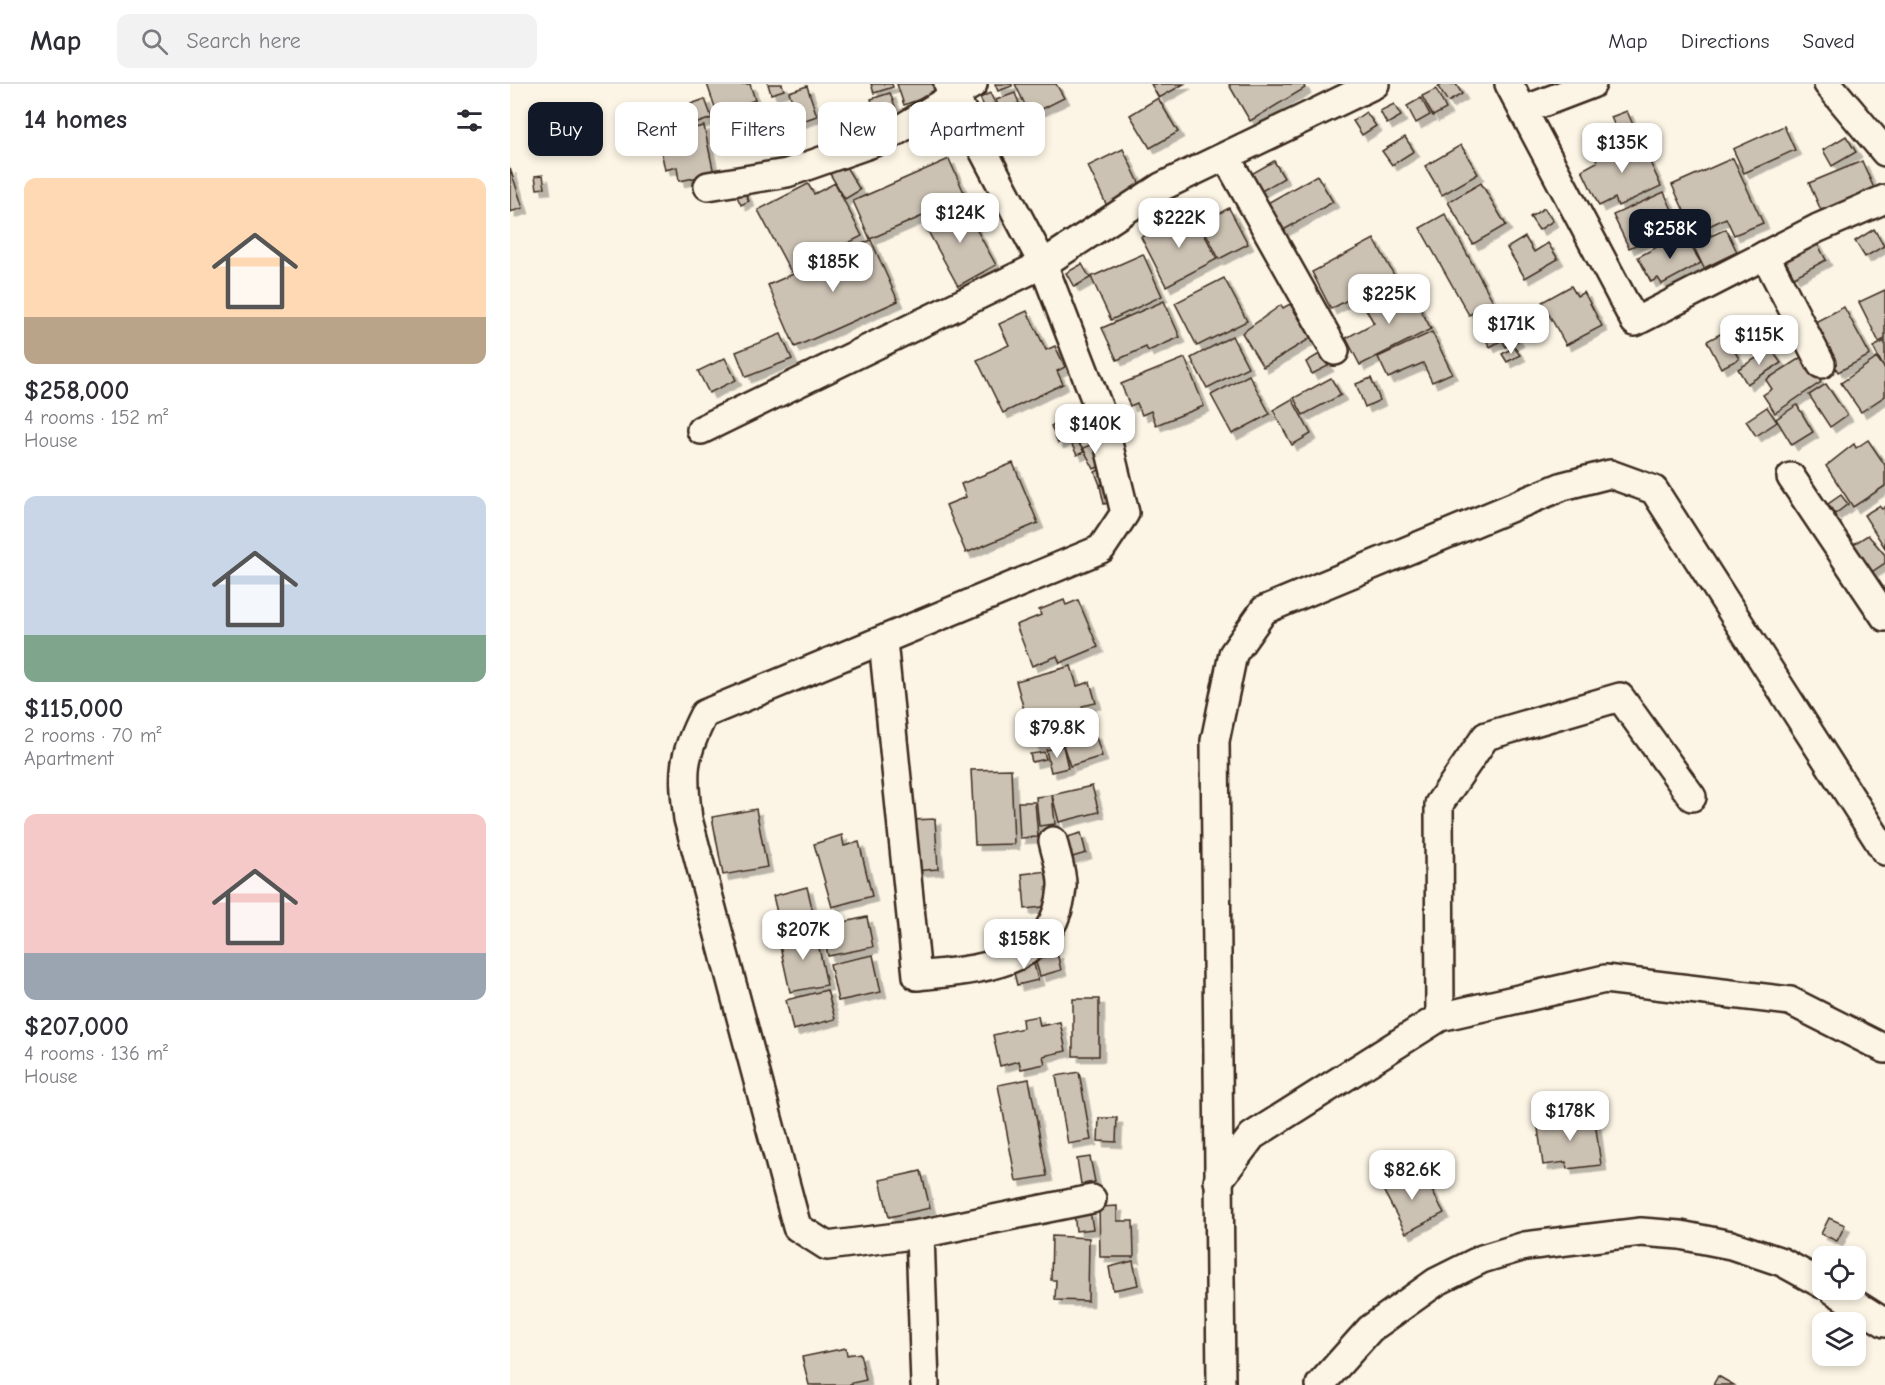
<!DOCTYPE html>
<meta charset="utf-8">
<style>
:root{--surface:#fff;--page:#f2f2f3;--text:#2b2b33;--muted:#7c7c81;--line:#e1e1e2;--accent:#111827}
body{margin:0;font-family:"Comic Neue",sans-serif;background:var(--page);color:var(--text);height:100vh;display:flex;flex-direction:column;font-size:22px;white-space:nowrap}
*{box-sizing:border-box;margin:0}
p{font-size:20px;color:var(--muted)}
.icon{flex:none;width:33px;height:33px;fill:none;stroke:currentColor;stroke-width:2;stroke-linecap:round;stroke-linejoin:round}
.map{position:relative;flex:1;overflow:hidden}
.sheet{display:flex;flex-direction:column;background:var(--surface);width:510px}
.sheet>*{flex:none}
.guide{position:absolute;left:18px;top:18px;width:570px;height:54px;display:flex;gap:12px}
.fabs{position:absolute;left:1302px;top:1162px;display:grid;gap:12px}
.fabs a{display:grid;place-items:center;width:54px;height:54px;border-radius:12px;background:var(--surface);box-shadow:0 3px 9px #0003;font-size:30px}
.price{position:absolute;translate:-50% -51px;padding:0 14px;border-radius:12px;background:#fff;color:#222;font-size:20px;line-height:39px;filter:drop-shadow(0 2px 3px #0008)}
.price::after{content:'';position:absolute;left:50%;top:36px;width:18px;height:14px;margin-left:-9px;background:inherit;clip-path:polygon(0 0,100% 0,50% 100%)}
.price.selected{background:var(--accent);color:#fff}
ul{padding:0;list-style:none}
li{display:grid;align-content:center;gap:12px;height:318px;padding:0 24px}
li span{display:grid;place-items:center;height:186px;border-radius:12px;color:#555}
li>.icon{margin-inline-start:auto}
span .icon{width:108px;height:108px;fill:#fffc;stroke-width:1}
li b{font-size:26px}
h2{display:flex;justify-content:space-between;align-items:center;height:72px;padding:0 24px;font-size:26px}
.tag{padding:0 21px;border-radius:12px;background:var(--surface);box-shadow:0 3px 9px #0003;font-size:21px;line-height:54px}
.tag.selected{background:var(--accent);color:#fff}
header{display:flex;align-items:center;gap:36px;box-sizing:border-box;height:84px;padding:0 30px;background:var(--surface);border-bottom:2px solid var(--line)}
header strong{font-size:28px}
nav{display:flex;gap:33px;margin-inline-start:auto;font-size:21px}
.search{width:420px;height:54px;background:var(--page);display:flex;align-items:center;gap:15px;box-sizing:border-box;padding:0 21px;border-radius:12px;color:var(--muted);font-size:22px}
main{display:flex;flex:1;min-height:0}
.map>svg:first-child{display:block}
.building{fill:#ccc2b3;stroke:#3b2a1e;stroke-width:1.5;filter:url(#shadow)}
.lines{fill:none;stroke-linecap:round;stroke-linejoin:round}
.minor-casing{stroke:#3b2a1e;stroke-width:32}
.minor{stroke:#fcf5e5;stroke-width:27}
</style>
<header>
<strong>Map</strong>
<div class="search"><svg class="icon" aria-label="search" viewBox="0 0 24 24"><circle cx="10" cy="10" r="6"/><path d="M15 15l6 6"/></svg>Search here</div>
<nav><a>Map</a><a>Directions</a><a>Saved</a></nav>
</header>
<main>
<section class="sheet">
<h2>14 homes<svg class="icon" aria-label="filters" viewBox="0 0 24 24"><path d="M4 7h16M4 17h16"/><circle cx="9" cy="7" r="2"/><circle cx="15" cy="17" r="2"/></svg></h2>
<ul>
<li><span style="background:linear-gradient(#ffd9b3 75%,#b9a48a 0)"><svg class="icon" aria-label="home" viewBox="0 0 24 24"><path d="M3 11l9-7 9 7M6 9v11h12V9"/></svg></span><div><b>$258,000</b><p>4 rooms · 152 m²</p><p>House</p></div></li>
<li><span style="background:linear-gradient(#c9d6e8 75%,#7fa58c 0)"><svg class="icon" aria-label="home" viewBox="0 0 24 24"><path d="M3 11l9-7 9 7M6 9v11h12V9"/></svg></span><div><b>$115,000</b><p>2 rooms · 70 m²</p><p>Apartment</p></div></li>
<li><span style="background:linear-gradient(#f6c9c9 75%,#9aa5b1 0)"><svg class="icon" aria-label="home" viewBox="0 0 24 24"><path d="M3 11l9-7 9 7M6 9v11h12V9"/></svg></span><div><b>$207,000</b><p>4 rooms · 136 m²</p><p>House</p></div></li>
</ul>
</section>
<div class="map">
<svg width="1375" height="1301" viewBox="0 0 1375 1301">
<defs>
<filter id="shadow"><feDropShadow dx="5.5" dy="5.5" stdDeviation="0" flood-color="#0004"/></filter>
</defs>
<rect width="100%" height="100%" fill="#fcf5e5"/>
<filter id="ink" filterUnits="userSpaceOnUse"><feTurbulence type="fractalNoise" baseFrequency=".0167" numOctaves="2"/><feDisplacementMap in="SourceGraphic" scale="12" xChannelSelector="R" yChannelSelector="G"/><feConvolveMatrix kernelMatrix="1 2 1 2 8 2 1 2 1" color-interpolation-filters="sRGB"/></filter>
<g filter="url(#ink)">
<g class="building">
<path d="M197 0H240L245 16 207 29Z"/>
<path d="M258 0H272L274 6 261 10Z"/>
<path d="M361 0H382L383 3 364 9Z"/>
<path d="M387 0H423L427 9 394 21Z"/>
<path d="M485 0H502V2L488 7Z"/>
<path d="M505 0H546L554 14 520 31Z"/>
<path d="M641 0H674L649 14Z"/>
<path d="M721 0H793L795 4 740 37 719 1Z"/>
<path d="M932 0H946L952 10 938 18 928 3Z"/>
<path d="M297 2 307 32 289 38 279 8Z"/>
<path d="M926 5 936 25 923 32 912 12Z"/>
<path d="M380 9 388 30 368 37 361 15Z"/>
<path d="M480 9 485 19 475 24 470 14Z"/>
<path d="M505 9 509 19 490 27 486 16Z"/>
<path d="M648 14 668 48 640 64 620 31Z"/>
<path d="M911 14 920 31 906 39 897 22Z"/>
<path d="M195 15 202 34 182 41 175 22Z"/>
<path d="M884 20 891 32 877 40 870 27Z"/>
<path d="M241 24 246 39 212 53 206 37Z"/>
<path d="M1117 27 1127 50 1111 57 1101 33Z"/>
<path d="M856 28 866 42 852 51 843 37Z"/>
<path d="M194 42 204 90 169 97 167 83 155 86 148 52Z"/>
<path d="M1274 42 1285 66 1234 89 1223 65Z"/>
<path d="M1128 52 1151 102 1108 122 1105 114 1089 122 1072 86 1087 78 1085 72Z"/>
<path d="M1336 52 1346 68 1322 82 1313 66Z"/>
<path d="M895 53 904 67 882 81 872 67Z"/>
<path d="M951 61 968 90 932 111 915 82Z"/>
<path d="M613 65 632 105 597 122 578 82Z"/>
<path d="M1223 74 1253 139 1224 151 1216 134 1197 143 1195 137 1182 144 1162 101Z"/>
<path d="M439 75 456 113 360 155 343 117Z"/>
<path d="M764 77 774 94 748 109 738 92Z"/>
<path d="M1352 77 1367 111 1314 133 1299 99Z"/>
<path d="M335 81 350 106 335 115 320 90Z"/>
<path d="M0 84 13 124 0 128Z"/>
<path d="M33 91 35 104 27 105 25 92Z"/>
<path d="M807 91 823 118 770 148 754 121Z"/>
<path d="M325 99 352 152 281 188 248 126 298 100 304 110Z"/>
<path d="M971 99 996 141 963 160 938 118Z"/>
<path d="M233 105 239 117 231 121 225 108Z"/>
<path d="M1154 108 1169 141 1119 164 1103 131Z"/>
<path d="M452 119 486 181 448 202 414 140Z"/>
<path d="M719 124 738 160 709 175 691 139Z"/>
<path d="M1034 124 1043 137 1029 146 1020 133Z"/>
<path d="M683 128 707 175 656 202 631 153Z"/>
<path d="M935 130 983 217 959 231 910 144Z"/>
<path d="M1196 142 1201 152 1216 145 1227 168 1194 184 1178 151Z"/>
<path d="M1364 145 1374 162 1355 173 1345 157Z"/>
<path d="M1173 149 1191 179 1152 200 1148 194 1141 198 1128 173Z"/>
<path d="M1015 153 1024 168 1038 159 1048 175 1015 194 997 164Z"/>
<path d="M864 155 884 191 821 225 802 188Z"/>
<path d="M361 156 388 217 285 263 258 201Z"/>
<path d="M1306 157 1316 176 1284 193 1274 174Z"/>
<path d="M633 170 652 212 601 236 581 193Z"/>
<path d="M572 180 580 194 564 203 556 189Z"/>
<path d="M714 194 737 237 687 262 665 219Z"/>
<path d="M897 200 921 245 850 281 836 254 864 239 854 222Z"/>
<path d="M1061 202 1067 212 1074 208 1092 242 1056 261 1032 218Z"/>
<path d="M1375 206V255L1369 258 1349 218Z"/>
<path d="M654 217 670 253 638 267 636 263 607 276 592 244Z"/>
<path d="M780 220 801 254 753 283 732 249 771 221 773 224Z"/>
<path d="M990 223 1008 257 996 263 992 256 980 263 965 236Z"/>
<path d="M1334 223 1360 271 1328 288 1307 248 1309 247 1305 238Z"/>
<path d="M517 227 536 266 545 262 555 283 547 287 553 300 493 329 467 276 499 261 489 240Z"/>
<path d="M922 248 942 289 922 298 913 279 878 294 868 273Z"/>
<path d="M1214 248 1229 275 1211 284 1197 257Z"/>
<path d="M271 250 282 275 236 293 226 268Z"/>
<path d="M722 252 738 283 697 304 681 274Z"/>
<path d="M1375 257V281L1373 282 1363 263Z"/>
<path d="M1004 263 1010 271 997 278 992 270Z"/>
<path d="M1261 265 1271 279 1237 300 1228 285Z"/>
<path d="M811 269 818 282 802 290 796 278Z"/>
<path d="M1293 272 1311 298 1265 329 1253 311 1262 305 1256 296Z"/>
<path d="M215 274 226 296 199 309 188 287Z"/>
<path d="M675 274 694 322 646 341 641 327 632 331 627 319 620 322 611 300Z"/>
<path d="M1367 274 1375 285V312L1351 328 1331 299Z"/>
<path d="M739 291 760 330 722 350 701 311Z"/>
<path d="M821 294 831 311 793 331 784 314Z"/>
<path d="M861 294 870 316 855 323 846 300Z"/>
<path d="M1316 300 1337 331 1320 343 1299 311Z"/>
<path d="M782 315 801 350 782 361 763 326Z"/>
<path d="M1287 321 1303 348 1282 361 1266 335Z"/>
<path d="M1257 323 1267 338 1246 352 1236 337Z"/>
<path d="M554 337 560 354 548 359 541 342Z"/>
<path d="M1358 356 1375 381V402L1343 423 1316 382 1344 360 1346 364Z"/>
<path d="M568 358 574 368 567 371 562 361Z"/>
<path d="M586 358 596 379 584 385 573 364Z"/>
<path d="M503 379 528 439 456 469 436 421 456 413 451 400Z"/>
<path d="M595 383 601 397 590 401 585 388Z"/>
<path d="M603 399 607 417 594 420 590 402Z"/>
<path d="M1331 411 1338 420 1325 430 1318 420Z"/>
<path d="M1369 422 1372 425 1375 423V464L1354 431Z"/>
<path d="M1358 451 1375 471V479L1360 489 1342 461Z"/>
<path d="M554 516 556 521 568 516 588 563 550 579 547 572 522 582 506 541 531 531 529 526Z"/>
<path d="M561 582 567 602 580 598 586 619 572 622 579 647 524 662 506 597Z"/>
<path d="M585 650 592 672 560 682 553 661Z"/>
<path d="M553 662 558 684 541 688 536 666Z"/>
<path d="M534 668 536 675 522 678 520 670Z"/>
<path d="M501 685 504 760 465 761 461 686Z"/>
<path d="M582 702 589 728 549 738 542 711Z"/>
<path d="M542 711 545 740 529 742 526 713Z"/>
<path d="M508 718H525L528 753 510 754Z"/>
<path d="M246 725 257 783 213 791 202 733Z"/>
<path d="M425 735 428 785 403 787 401 736Z"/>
<path d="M571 749 576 769 559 774 554 754Z"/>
<path d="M332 751 334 762 349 758 362 812 322 823 304 760Z"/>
<path d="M538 787 541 822 515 825 512 790Z"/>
<path d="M297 803 305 836 271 845 263 812Z"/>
<path d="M357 833 363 863 318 872 312 843Z"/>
<path d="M305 845 317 901 280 908 268 853Z"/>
<path d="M547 869 551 886 530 892 525 875Z"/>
<path d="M363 871 371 908 328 917 320 880Z"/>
<path d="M522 872 528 896 507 901 501 877Z"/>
<path d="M317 906 325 935 283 946 276 916Z"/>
<rect x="563" y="915" width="26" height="57"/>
<path d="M528 932 530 942 550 938 556 967 533 972 535 980 511 985 509 977 490 982 483 951 513 944 512 935Z"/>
<path d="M569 988 581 1056 558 1060 546 992Z"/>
<path d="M519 995 537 1092 506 1097 488 1001Z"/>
<path d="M1084 1030 1091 1081 1057 1085 1056 1078 1033 1081 1027 1037Z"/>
<path d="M589 1034H607L606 1058 588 1057Z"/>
<path d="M580 1073 585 1098 571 1100 567 1075Z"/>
<path d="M902 1085 909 1098 915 1094 934 1129 896 1149 871 1102Z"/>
<path d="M411 1087 420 1124 379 1133 370 1096Z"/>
<path d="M607 1122V1137H623L624 1173H590L589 1123Z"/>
<path d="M580 1127 583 1145 566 1147 564 1129Z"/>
<path d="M1319 1134 1335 1141 1327 1157 1311 1150Z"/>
<path d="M542 1152 579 1154 578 1217 545 1216 546 1196H541Z"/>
<path d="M623 1177 628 1201 603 1206 599 1183Z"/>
<path d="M336 1264 337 1271 350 1269 356 1296 342 1299V1301H299L292 1273Z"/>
<path d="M1208 1292 1224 1301H1203Z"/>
</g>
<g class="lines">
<defs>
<g id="minor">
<path d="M438 0 533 180 591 330 615 429 591 465 194 630C172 673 172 688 178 735L287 1143 317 1162 410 1150 582 1115"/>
<path d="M999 0 1125 238 1308 144 1375 115"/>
<path d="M1318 0 1375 68"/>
<path d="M1014 26 1082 0"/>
<path d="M716 73 825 267"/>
<path d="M198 102 277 89 374 55 463 0"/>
<path d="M1255 171 1311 280"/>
<path d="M191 346 533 180 651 103 865 0"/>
<path d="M1281 393 1375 533"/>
<path d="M373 557 407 892C469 885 546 883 552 803 553 789 546 771 543 757"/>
<path d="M930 933 929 720 976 652 1110 613 1182 713"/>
<path d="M708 1097 742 1052 930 933 1095 895 1280 917 1375 965"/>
<path d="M410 1150 415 1301"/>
<path d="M1323 1206 1375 1239"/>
<path d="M711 1301 705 657 723 570 754 526 1053 402 1100 390 1144 406 1375 767"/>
<path d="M810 1301 860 1245 926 1198 972 1175 1015 1162 1131 1148 1170 1151 1221 1161 1272 1178 1312 1200"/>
</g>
</defs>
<use href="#minor" class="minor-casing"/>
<use href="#minor" class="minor"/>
</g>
</g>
</svg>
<div class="fabs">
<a><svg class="icon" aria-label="locate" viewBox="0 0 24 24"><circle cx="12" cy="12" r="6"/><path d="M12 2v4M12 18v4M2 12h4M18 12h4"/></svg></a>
<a><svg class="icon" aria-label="layers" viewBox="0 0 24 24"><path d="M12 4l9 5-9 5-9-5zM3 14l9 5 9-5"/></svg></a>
</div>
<b class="price" style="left:1112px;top:90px">$135K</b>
<b class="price" style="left:450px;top:160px">$124K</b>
<b class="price" style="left:669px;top:165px">$222K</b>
<b class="price selected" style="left:1160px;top:176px">$258K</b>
<b class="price" style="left:323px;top:209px">$185K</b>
<b class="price" style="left:879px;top:241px">$225K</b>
<b class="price" style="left:1001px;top:271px">$171K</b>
<b class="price" style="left:1249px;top:282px">$115K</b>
<b class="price" style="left:585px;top:371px">$140K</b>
<b class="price" style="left:547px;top:675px">$79.8K</b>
<b class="price" style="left:293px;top:877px">$207K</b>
<b class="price" style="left:514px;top:886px">$158K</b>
<b class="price" style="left:1060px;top:1058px">$178K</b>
<b class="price" style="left:902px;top:1117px">$82.6K</b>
<div class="guide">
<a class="tag selected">Buy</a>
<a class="tag">Rent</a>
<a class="tag">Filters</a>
<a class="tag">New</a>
<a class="tag">Apartment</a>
</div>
</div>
</main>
